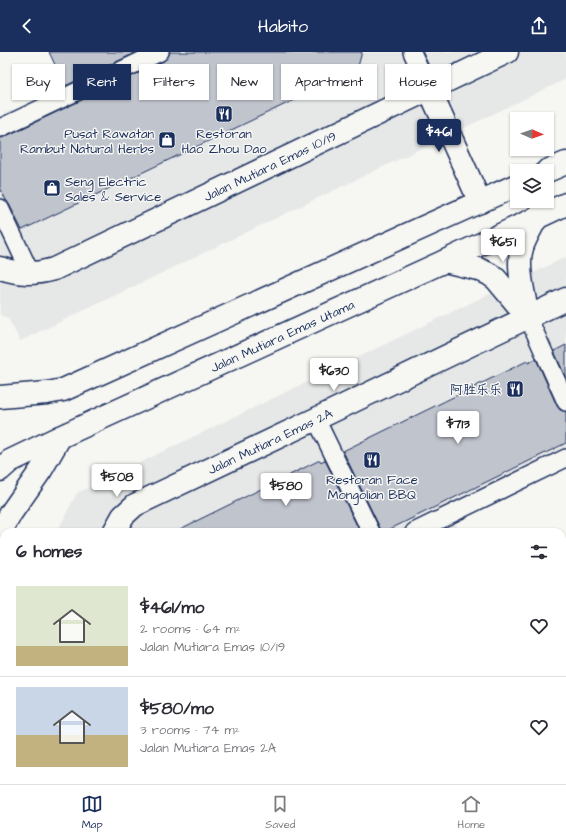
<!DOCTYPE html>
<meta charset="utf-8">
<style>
:root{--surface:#fff;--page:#f7f7f7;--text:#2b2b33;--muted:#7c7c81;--line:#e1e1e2;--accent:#1b2f5e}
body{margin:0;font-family:"Architects Daughter","LXGW WenKai TC",sans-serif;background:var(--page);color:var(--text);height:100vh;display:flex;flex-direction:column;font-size:15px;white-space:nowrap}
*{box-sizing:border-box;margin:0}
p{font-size:13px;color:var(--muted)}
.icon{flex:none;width:22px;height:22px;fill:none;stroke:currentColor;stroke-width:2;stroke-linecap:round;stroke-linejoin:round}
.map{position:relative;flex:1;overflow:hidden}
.side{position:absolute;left:0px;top:476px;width:566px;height:256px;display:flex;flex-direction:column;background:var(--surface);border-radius:12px 12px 0 0;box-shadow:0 1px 3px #0004}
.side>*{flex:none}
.guide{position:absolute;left:12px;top:12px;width:542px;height:36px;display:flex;gap:8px}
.needle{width:26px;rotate:92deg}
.tools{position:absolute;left:510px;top:60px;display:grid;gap:8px}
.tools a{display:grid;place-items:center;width:44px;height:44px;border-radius:0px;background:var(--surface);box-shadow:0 1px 3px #0004;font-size:20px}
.price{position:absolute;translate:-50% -34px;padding:0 9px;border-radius:4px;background:#fff;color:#222;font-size:13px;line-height:26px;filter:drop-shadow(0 1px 2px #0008)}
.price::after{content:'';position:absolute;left:50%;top:24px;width:12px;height:9px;margin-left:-6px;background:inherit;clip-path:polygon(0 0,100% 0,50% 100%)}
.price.on{background:var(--accent);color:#fff}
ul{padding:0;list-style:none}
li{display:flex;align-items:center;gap:12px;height:100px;padding:0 16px}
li+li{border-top:1px solid var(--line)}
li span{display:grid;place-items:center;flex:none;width:112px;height:80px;border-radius:0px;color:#555}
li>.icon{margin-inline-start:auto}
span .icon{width:48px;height:48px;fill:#fffc;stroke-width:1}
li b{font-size:17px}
h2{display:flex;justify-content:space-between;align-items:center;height:48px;padding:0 16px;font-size:17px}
.pill{padding:0 14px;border-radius:0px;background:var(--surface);box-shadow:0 1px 3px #0004;font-size:14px;line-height:36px}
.pill.on{background:var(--accent);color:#fff}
header{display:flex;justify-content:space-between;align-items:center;height:52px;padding:0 16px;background:var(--accent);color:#fff;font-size:18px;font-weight:600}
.dock{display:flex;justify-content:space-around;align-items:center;height:56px;border-top:1px solid var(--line);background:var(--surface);font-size:11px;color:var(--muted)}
.dock a{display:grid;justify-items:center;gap:2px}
.dock .on{color:var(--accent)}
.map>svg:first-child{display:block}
.built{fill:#e6e7e7}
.water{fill:#abb2c0;stroke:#717e99}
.building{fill:#c0c4cd;stroke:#1b2f5e}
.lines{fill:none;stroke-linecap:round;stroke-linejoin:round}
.lane-casing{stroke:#1b2f5e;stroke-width:20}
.street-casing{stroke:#1b2f5e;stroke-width:25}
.secondary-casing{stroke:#1b2f5e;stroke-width:25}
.primary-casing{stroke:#1b2f5e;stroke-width:25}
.lane{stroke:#f6f6f2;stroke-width:17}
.street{stroke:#f6f6f2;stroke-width:22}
.secondary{stroke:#f6f6f2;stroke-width:22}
.primary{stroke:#f6f6f2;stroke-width:22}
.labels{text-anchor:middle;stroke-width:3;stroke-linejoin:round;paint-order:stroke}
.poi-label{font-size:13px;fill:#1b2f5e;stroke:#f6f6f2;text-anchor:end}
.street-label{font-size:13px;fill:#1b2f5e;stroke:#f6f6f2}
</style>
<header><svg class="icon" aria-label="back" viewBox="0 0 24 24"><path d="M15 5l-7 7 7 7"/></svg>Habito<svg class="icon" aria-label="share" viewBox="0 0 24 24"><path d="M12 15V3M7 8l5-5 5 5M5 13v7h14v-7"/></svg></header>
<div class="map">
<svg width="566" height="732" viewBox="0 0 566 732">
<rect width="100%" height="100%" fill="#f6f6f2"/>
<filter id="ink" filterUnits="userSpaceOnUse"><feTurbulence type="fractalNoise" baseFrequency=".025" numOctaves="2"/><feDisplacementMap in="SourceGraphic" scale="8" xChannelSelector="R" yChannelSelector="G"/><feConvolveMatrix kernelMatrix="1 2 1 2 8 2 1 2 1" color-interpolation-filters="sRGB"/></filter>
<g filter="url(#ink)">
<g class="built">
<path d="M134 0H566V27L20 289 8 266 0 263V64Z"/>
<path d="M566 205V417L455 470 459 480H57L77 441Z"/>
<path d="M562 706 566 714V732H59L57 728H562Z"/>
</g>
<path class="water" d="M329 728H514L513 732H331Z"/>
<g class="building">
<path d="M49 0H137L65 34Z"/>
<path d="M170 0H362L357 18 22 178 9 152 6 148 0 136V87L164 9 168 5Z"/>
<path d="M566 293V326L554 299Z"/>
<path d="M536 307 557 354 560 358 566 360V391L384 480H381L380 476 343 399 527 309 528 311Z"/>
<path d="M320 408V410L325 408 360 480H174Z"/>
</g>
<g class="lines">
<defs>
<g id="lane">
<path d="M412 0 429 37"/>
<path d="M0 76 160 0"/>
<path d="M0 156 31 222"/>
<path d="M528 265 566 350"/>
<path d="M316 367 371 480"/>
<path d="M414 480 566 406"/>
<path d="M267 728 269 732"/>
</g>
<g id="street">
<path d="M429 37 480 150"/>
<path d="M445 209 478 217 489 222 496 227 527 264"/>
<path id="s1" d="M0 216C20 222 33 223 54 217L507 0"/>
<path d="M528 265C525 246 516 214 522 196 525 186 532 175 537 165"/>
<path id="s2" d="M114 480 123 464 135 453 316 367 566 247"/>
<path d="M108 728 110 732"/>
</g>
<g id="secondary">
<path d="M0 685 4 693"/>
<path d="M21 728 23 732"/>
</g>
<g id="primary">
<path d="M547 119 566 111"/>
<path d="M0 345 47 341 63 338 517 133"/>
<path id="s3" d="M0 418 10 409 60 385 445 209 566 152"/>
<path d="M0 481 11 461 41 418 60 385"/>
</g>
</defs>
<use href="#lane" class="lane-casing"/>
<use href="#street" class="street-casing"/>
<use href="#secondary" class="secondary-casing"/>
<use href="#primary" class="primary-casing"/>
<use href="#lane" class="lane"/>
<use href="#street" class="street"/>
<use href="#secondary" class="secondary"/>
<use href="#primary" class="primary"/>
</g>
</g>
<defs>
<symbol id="restaurant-square" viewBox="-11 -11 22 22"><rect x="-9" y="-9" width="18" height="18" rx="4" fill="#1b2f5e" stroke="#f6f6f2"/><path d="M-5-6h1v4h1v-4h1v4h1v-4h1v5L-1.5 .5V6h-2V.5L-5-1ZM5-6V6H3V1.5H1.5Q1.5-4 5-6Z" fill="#fff"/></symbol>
<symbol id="shop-square" viewBox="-11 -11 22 22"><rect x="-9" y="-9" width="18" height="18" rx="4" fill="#1b2f5e" stroke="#f6f6f2"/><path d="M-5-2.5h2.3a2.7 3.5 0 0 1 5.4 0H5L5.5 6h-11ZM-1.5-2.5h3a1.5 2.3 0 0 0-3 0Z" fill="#fff"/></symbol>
</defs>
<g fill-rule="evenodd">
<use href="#restaurant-square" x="214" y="52" width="20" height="20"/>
<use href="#shop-square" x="157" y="78" width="20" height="20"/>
<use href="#shop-square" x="42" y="126" width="20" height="20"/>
<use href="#restaurant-square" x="505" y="327" width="20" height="20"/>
<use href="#restaurant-square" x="362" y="398" width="20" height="20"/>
</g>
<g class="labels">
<g class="poi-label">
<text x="154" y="86">Pusat Rawatan<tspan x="154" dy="15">Rambut Natural Herbs</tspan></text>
<text x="224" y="86" text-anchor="middle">Restoran<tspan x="224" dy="15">Hao Zhou Dao</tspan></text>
<text x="65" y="134" text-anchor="start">Seng Electric<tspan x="65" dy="15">Sales &amp; Service</tspan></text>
<text x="502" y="342">阿胜乐乐</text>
<text x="372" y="432" text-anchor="middle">Restoran Face<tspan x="372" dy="15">Mongolian BBQ</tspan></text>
</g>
<g class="street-label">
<text dy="5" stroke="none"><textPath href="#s1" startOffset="294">Jalan Mutiara Emas 10/19</textPath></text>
<text dy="5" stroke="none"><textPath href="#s3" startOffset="313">Jalan Mutiara Emas Utama</textPath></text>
<text dy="5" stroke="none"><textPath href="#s2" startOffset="184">Jalan Mutiara Emas 2A</textPath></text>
</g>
</g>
</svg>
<div class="tools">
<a><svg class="needle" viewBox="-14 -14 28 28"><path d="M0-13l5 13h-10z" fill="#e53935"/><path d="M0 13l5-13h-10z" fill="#7c7c81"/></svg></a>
<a><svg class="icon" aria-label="layers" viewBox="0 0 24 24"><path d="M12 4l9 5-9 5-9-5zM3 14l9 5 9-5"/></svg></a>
</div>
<b class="price on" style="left:439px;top:101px">$461</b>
<b class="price" style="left:503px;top:211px">$651</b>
<b class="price" style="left:334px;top:340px">$630</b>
<b class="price" style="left:458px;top:393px">$713</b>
<b class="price" style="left:117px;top:446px">$508</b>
<b class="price" style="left:286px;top:455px">$580</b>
<div class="guide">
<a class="pill">Buy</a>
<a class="pill on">Rent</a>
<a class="pill">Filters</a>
<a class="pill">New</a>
<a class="pill">Apartment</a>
<a class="pill">House</a>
</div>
<section class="side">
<h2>6 homes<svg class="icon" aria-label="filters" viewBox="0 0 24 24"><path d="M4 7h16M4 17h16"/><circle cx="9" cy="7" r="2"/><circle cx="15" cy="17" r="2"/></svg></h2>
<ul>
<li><span style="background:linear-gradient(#dfe7d0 75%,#c2b280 0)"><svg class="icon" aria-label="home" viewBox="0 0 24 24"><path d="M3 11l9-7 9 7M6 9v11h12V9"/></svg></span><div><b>$461/mo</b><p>2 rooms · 64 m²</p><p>Jalan Mutiara Emas 10/19</p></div><svg class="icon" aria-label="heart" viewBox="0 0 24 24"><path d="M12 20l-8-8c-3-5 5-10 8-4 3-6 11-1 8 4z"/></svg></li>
<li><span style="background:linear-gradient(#c9d6e8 60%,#c2b280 0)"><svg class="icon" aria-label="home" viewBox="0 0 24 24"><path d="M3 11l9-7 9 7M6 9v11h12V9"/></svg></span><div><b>$580/mo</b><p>3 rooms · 74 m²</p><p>Jalan Mutiara Emas 2A</p></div><svg class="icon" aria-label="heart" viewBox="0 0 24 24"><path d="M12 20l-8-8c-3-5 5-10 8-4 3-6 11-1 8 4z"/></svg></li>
</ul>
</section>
</div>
<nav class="dock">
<a class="on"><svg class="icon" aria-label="map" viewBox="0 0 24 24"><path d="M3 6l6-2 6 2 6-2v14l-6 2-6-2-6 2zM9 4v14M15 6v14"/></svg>Map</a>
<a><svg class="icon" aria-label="saved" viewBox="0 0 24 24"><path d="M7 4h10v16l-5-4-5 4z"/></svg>Saved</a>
<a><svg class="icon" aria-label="home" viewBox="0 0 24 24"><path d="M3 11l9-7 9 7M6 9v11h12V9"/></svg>Home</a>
</nav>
